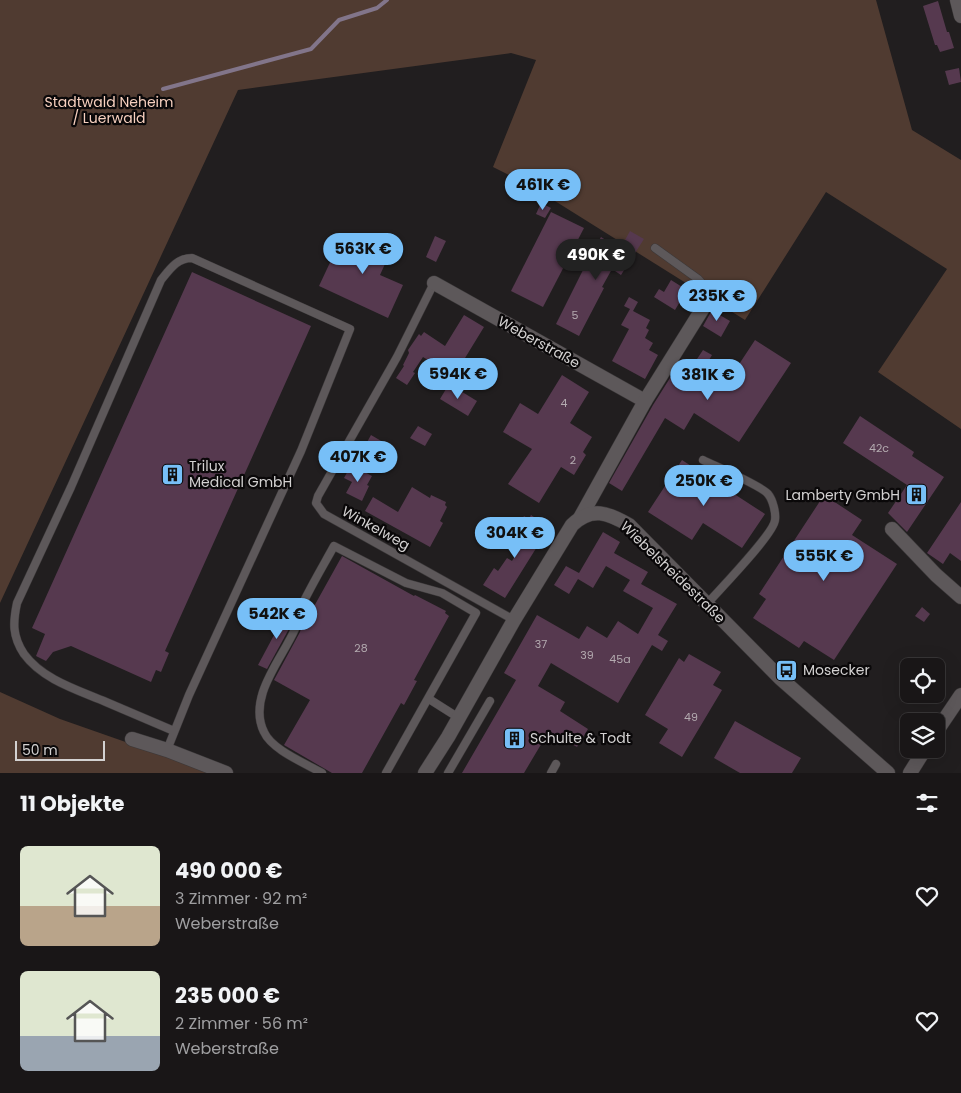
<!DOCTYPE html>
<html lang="de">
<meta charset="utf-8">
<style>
:root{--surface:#191617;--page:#221f20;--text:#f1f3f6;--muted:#9f9fa1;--line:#373536;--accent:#77bff7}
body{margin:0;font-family:Poppins,sans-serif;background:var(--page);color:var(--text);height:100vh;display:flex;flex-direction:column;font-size:19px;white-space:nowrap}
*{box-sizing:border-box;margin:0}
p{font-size:16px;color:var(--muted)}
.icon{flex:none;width:28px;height:28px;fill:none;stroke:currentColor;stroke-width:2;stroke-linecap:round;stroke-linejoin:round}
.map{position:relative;height:773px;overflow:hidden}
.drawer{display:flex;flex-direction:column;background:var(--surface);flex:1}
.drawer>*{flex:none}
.tools{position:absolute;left:900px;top:658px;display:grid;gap:10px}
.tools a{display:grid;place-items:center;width:45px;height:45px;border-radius:8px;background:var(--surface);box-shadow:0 5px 20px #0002,0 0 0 1px var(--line);font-size:25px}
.scale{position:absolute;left:15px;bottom:12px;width:90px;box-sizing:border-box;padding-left:5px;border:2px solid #d3d1d1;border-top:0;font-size:14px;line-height:18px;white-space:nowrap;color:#d3d1d1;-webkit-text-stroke:4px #0a0809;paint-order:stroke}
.price{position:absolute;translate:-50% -42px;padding:0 11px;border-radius:18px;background:var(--accent);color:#111;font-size:16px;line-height:32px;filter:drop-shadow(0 1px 2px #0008)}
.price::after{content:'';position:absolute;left:50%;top:30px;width:15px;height:11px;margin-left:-8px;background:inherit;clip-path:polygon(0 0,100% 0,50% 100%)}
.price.active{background:#222;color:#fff}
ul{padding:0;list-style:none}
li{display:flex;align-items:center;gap:15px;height:125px;padding:0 20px}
li span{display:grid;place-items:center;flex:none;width:140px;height:100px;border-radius:8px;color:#555}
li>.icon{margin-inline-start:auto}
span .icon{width:60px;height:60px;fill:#fffc;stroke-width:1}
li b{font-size:21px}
h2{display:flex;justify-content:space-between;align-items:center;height:60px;padding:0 20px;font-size:21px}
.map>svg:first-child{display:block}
.green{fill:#503b31}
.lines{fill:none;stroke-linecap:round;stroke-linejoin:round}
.stream{stroke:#82758a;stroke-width:4}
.building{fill:#56394f}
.service-casing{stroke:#3b3839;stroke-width:9}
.minor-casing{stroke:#3b3839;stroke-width:15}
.service{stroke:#5d585a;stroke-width:8}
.minor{stroke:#5d585a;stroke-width:14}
.labels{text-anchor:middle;stroke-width:4.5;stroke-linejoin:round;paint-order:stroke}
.number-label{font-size:11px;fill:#b4abb0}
.park-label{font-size:14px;fill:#f7d0bf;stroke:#0a0809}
.street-label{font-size:14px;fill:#d3d1d1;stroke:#0a0809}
.poi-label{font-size:14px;fill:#d3d1d1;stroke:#0a0809;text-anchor:start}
</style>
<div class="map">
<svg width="961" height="773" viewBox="0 0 961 773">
<rect width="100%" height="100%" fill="#211e1f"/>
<g class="green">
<path d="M0 0H876L912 130 961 160V429L878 372 947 269 826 192 745 320 531 186 493 167 536 60 511 53 238 90 0 603Z"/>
<path d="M0 692 60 719 214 773H0Z"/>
</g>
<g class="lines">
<path class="stream" d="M163 89 311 49 339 20 377 8 387 0"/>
</g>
<g class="building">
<path d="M938 1 947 32H949L954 48 940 52 937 45H935L923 6Z"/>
<path d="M959 68 961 82 949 85 945 71Z"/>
<path d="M541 203 551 208 545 218 536 214Z"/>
<path d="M551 212 584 228 543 307 511 291Z"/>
<path d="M630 231 644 239 621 275 612 269 602 287 604 288 579 336 556 324 590 256 601 237 620 249Z"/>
<path d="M350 233 366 241 369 233 394 244 380 275 403 285 388 318 319 286 334 254 339 256Z"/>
<path d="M435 236 446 241 436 262 426 257Z"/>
<path d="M192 272 311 326 165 651 169 653 161 672 156 670 151 682 71 646 53 652 46 661 36 656 45 634 32 628Z"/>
<path d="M671 280 687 290 675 310 654 297 659 289 664 292Z"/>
<path d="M629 297 638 302 633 311 650 320 646 328 649 330 645 338 653 343 649 350 658 355 645 379 612 361 629 329 621 325 630 309 624 306Z"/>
<path d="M716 303 722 307 718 314 730 321 721 337 703 326Z"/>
<path d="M464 315 484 327 454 376 423 357 413 372 415 373 407 385 396 378 404 366 403 365 409 353 408 350 419 334 421 336 424 332 445 346Z"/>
<path d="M755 340 791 363 739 442 694 413 684 430 665 418 622 491 609 483 653 405 682 359 693 365 703 350 712 355 709 360 715 363 708 374 726 384Z"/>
<path d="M562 375 589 392 570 423 592 437 583 452 586 455 574 475 561 467 539 503 508 484 532 449 503 432 520 403 538 414Z"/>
<path d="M449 384 477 401 468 416 440 399Z"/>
<path d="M860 416 914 452 912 456 944 477 907 532 888 513 907 485 843 443Z"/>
<path d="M418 426 432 434 425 446 410 438Z"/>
<path d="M371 435 383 442 378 451 366 444Z"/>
<path d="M682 460 765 514 742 548 703 523 692 540 648 512Z"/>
<path d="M350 467 358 471 359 469 372 476 367 485 369 486 362 501 346 493 352 482 344 478Z"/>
<path d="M412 487 430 498 431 495 446 502 445 505 447 507 440 521 443 523 430 547 365 511 373 497 398 512Z"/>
<path d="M824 495 862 520 852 535 897 564 834 660 804 641 799 648 753 618 766 599 759 594Z"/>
<path d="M961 502V561L950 553 943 564 927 553Z"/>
<path d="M531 515 540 521 532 535 540 542 505 598 483 585 494 568 498 571 507 558 512 561 522 544 512 537 524 516 529 519Z"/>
<path d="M603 532 620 542 614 553 648 572 641 584 677 604 658 635 668 641 662 651 652 645 618 703 551 663 538 686 565 702 560 711 588 729 577 747 549 731 524 773H462L516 680 504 673 537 615 579 639 587 626 607 638 618 621 638 634 653 608 623 591 630 580 606 566 593 588 578 579 569 594 554 585 566 566 579 573Z"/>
<path d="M342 556 414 596 415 595 446 611 445 613 449 616 414 680 417 681 404 705 401 703 362 773H332L284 745 310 700 274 680 300 632 304 617 307 619Z"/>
<path d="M922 607 930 614 924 622 915 616Z"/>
<path d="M288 609 293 612 290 627 267 669 258 665Z"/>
<path d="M689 654 721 672 713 685 722 690 682 757 659 743 668 729 645 715 679 658 684 662Z"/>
<path d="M735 721 801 758 792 773H740L714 758Z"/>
</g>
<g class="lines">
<defs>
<g id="service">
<path d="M655 248 698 279 706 288 708 300"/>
<path d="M434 283 397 357 318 496 316 503 324 514 514 620"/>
<path d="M703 460C715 466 762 486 768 494 773 500 776 513 775 520 774 534 719 590 707 604"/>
<path d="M429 699 459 718"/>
<path d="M167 750 189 695 301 451 350 329 192 258C177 258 170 269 161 280L71 487 17 603C13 622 12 636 24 654 43 680 78 690 106 702 129 712 151 721 174 731"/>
<path d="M322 773C305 763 272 750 264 732 247 697 282 659 295 629 297 622 298 614 301 607 311 586 323 566 334 546L406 583 442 593 476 613 386 773"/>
<path d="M448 773 490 701"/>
<path d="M551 773 556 764"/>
</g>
<g id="minor">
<path d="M957 0 961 16"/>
<path d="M434 283 645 401"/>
<path d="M580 518 645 401 708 300"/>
<path d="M892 529 936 575 961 597"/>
<path d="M936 732 961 695"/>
<path d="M132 739 167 750 226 773"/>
<path d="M425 773 448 737 514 620 572 525C592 506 608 513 629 525L780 678 888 773"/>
<path d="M910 773 925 749"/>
</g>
</defs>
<use href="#service" class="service-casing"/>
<use href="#minor" class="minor-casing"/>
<use href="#service" class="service"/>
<use href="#minor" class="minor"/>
</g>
<defs>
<symbol id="building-square" viewBox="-11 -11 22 22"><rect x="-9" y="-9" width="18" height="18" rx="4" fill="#77bff7" stroke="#0a0809"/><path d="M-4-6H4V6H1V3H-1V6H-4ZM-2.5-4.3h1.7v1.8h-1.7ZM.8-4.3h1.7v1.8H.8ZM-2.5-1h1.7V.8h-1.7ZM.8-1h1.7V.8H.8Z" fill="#111"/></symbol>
<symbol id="bus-square" viewBox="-11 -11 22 22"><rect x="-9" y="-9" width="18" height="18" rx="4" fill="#77bff7" stroke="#0a0809"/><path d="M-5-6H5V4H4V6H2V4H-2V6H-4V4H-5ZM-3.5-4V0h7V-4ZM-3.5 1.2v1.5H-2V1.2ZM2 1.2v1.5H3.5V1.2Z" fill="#111"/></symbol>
</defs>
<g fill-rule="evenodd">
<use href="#building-square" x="160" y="462" width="25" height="25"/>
<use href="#building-square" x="904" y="482" width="25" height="25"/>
<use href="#bus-square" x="774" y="658" width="25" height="25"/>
<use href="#building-square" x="502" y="726" width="25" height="25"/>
</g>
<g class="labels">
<g class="number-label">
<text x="575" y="319">5</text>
<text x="564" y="407">4</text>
<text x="879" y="452">42c</text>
<text x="573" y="464">2</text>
<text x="541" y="648">37</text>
<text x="361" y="652">28</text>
<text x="587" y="659">39</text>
<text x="620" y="663">45a</text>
<text x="691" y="721">49</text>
</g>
<g class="park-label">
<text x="109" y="107">Stadtwald Neheim<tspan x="109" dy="16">/ Luerwald</tspan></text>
</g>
<g class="street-label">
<text transform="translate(539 342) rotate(29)" y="5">Weberstraße</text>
<text transform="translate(376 528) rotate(29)" y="5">Winkelweg</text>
<text transform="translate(673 572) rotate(44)" y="5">Wiebelsheidestraße</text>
</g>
<g class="poi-label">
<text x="189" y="471">Trilux<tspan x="189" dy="16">Medical GmbH</tspan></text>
<text x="900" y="500" text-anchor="end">Lamberty GmbH</text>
<text x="803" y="675">Mosecker</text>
<text x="530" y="743">Schulte &amp; Todt</text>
</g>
</g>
</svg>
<div class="tools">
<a><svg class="icon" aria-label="locate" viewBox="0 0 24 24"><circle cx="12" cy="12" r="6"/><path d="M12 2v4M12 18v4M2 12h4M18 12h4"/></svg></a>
<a><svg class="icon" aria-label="layers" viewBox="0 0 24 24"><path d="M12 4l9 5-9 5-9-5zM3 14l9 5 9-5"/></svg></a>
</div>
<div class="scale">50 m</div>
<b class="price" style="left:543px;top:211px">461K €</b>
<b class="price" style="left:363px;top:275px">563K €</b>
<b class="price active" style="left:596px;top:281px">490K €</b>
<b class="price" style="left:717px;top:322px">235K €</b>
<b class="price" style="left:458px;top:400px">594K €</b>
<b class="price" style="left:708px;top:401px">381K €</b>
<b class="price" style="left:358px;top:483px">407K €</b>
<b class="price" style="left:704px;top:507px">250K €</b>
<b class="price" style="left:515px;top:559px">304K €</b>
<b class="price" style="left:824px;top:582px">555K €</b>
<b class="price" style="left:277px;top:640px">542K €</b>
</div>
<section class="drawer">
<h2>11 Objekte<svg class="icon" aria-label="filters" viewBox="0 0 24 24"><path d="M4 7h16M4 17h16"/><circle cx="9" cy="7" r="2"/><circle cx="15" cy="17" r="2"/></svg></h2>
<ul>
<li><span style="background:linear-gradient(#dfe7d0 60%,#b9a48a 0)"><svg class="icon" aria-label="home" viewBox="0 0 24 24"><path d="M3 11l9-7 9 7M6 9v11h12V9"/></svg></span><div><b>490 000 €</b><p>3 Zimmer · 92 m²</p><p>Weberstraße</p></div><svg class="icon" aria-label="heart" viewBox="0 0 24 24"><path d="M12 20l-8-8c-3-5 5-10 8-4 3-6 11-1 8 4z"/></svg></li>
<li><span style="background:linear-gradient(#dfe7d0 65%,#9aa5b1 0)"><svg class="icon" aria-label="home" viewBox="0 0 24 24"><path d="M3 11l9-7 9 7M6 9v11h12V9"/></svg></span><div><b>235 000 €</b><p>2 Zimmer · 56 m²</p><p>Weberstraße</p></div><svg class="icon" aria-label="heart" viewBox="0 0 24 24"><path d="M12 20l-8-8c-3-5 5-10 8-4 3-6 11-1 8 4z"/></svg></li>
</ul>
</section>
